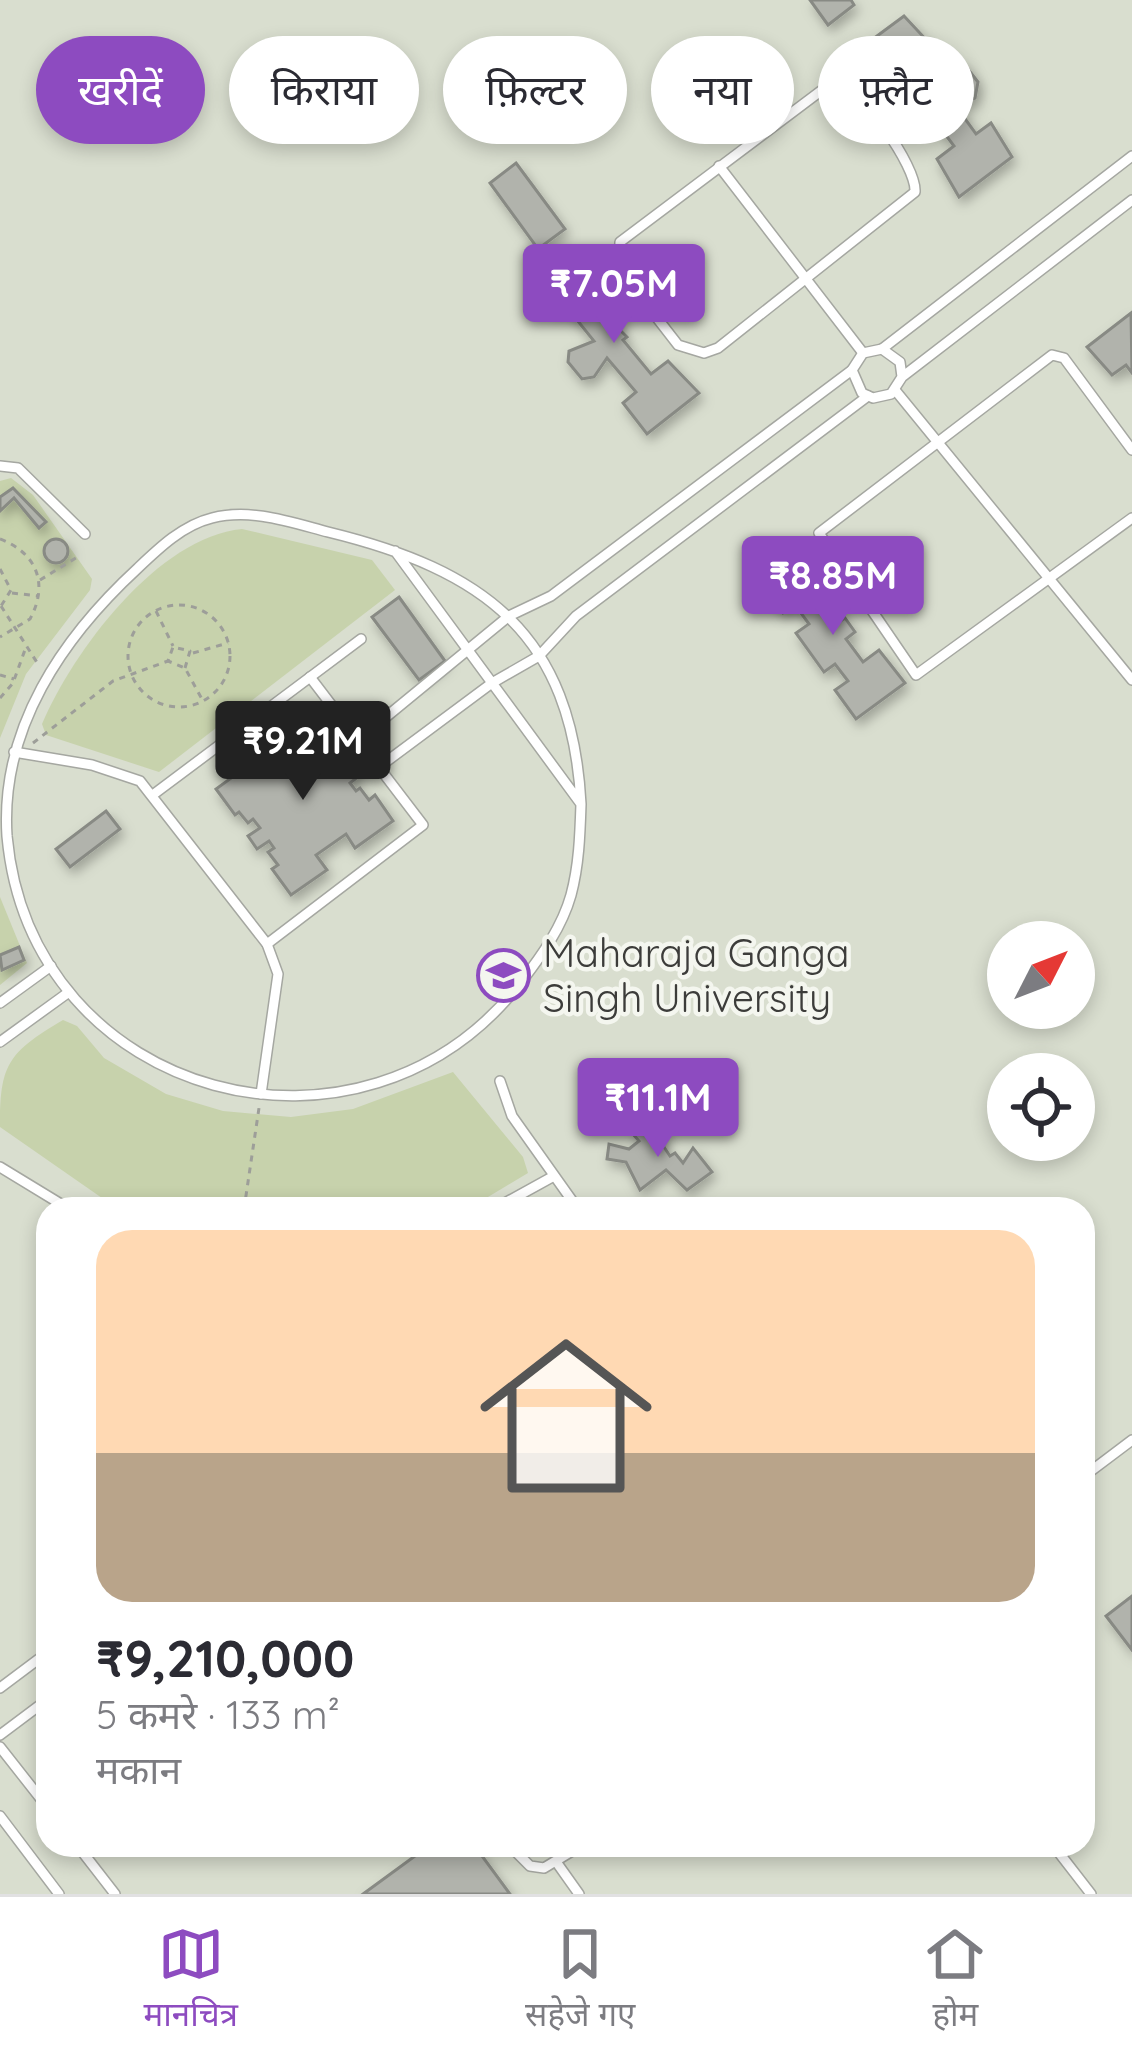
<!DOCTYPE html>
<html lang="hi">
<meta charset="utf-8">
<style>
:root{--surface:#fff;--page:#f2f2f3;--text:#2b2b33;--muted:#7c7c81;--line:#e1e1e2;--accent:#8d4bc0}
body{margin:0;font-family:Quicksand,"Noto Sans Devanagari",sans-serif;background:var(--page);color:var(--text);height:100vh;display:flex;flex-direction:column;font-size:45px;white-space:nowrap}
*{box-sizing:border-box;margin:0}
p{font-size:39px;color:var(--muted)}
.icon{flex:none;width:66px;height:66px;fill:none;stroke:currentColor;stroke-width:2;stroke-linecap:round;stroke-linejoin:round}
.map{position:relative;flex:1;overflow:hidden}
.side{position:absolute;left:36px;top:1197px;width:1059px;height:660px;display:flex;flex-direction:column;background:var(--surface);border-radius:36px;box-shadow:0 6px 18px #0003}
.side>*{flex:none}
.hud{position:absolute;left:36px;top:36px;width:1062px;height:108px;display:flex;gap:24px}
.needle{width:78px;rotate:48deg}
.fabs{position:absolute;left:987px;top:921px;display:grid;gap:24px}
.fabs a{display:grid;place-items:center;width:108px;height:108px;border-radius:50%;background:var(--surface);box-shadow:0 6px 18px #0003;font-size:60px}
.price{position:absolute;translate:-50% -102px;padding:0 27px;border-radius:12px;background:var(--accent);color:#fff;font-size:39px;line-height:78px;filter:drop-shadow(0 3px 6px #0008)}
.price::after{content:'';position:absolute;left:50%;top:72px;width:36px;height:27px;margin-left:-18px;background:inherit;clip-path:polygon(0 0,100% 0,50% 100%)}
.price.current{background:#222;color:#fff}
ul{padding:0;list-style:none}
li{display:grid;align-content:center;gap:24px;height:636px;padding:0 60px}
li+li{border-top:3px solid var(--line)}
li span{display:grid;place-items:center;height:372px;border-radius:36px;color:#555}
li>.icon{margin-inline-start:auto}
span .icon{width:216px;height:216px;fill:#fffc;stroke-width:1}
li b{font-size:51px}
.tag{padding:0 42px;border-radius:54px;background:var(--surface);box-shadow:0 6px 18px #0003;font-size:42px;line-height:108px}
.tag.current{background:var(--accent);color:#fff}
.menu{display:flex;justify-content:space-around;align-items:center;height:168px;border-top:3px solid var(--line);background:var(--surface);font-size:33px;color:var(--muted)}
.menu a{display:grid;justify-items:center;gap:6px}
.menu .current{color:var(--accent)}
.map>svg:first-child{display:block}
.built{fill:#d9decf;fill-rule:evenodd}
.green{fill:#c7d2ac}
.building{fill:#b1b3ac;stroke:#888a84;stroke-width:3;filter:url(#shadow)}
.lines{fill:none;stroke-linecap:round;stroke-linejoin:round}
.lane-casing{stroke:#a5a7a1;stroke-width:12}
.path{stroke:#9d9e99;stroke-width:3;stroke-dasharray:6 6;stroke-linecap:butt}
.lane{stroke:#fff;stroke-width:9}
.labels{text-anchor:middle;stroke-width:9;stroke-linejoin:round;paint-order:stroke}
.poi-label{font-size:39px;fill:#3c3c3a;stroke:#f4f6ef;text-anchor:start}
</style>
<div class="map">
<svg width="1132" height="1894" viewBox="0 0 1132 1894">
<defs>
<filter id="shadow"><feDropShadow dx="3.5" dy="6" stdDeviation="6" flood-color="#0004"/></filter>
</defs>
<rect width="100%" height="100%" fill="#e6e9e2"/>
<path class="built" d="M0 0H1132V1894H0ZM1008 942H1074V1008H1008ZM1008 1074H1074V1140H1008ZM48 1209H1083V1845H48Z"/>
<g class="green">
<path d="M11 478 33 495 92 579 90 590 26 674 0 738V481Z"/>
<path d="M242 529 372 560 395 590 159 772 46 735 42 724C73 651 158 537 242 529Z"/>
<path d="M0 897 27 963 0 985Z"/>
<path d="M63 1020 77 1026 104 1058 166 1094 223 1111 291 1117 353 1109 453 1072 523 1157 528 1173 468 1209H136L102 1198 0 1127C0 1065 7 1053 63 1020Z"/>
</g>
<g class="building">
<path d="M810 0H851L854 5 828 25Z"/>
<path d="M904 16 932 46 923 53 914 42 909 47 935 80 948 63 964 64 978 82 975 98 955 105 976 134 991 123 1012 157 959 197 937 159 954 146 930 114 920 122 909 107 918 100 900 75 884 87 854 53Z"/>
<path d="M516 163 565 229 538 249 490 183Z"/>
<path d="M588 252 611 288 593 303 627 337 623 340 651 374 668 361 699 393 647 434 623 403 636 392 607 358 594 377 582 379 568 362 569 351 594 341 564 304 556 311 538 288Z"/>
<path d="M1131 313 1132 373 1126 365 1112 375 1087 347Z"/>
<path d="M13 488 46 522 39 528 14 498 0 511V497Z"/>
<circle cx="56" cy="551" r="12"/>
<path d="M815 551 834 582 815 595 836 624 845 618 855 632 846 639 863 662 879 650 905 683 856 719 835 690 848 681 835 664 824 672 796 633 809 624 795 605 783 613 765 588Z"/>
<path d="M399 597 445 661 419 680 372 617Z"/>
<path d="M316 715 338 743 332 748 340 759 335 764 340 770 349 763 359 776 350 783 356 791 360 788 369 800 375 795 393 821 355 848 346 834 316 855 327 870 291 895 272 869 278 865 268 852 274 848 269 841 257 849 248 836 260 828 253 819 248 823 239 812 235 815 216 789 253 762 261 773 265 770 254 754 269 743 281 759 287 755 278 743Z"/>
<path d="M106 811 120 829 70 867 56 849Z"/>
<path d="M19 947 24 960 2 970 0 955Z"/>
<path d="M646 1120 670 1156 675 1153 683 1163 693 1148 712 1172 687 1190 666 1170 640 1190 626 1162 607 1159 609 1144 629 1149 639 1141 631 1132Z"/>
<path d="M1132 1596V1650L1106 1616Z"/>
<path d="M430 1845H474L510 1894H363Z"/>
</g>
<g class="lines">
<defs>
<g id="lane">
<path d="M834 81C860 87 917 166 915 192L718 348 704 353 678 345 619 269 620 242Z"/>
<path d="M719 166 863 353"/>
<path d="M882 349 1132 156"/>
<path d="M902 377 900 362 882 349 863 353 852 370 862 393 873 398 891 394 902 377 1132 200"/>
<path d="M895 390 1132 680"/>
<path d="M1132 450 1064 358 1052 355 819 533 916 675 1132 518"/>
<path d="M0 466 18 468 85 534"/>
<path d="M395 551 581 804C580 835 579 865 571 895 562 927 542 955 522 981 363 1188 31 1100 7 836 0 728 63 637 138 568 159 548 183 525 212 518 251 508 290 522 328 532 484 570 572 634 581 804"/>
<path d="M358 740 509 616 551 596 852 370"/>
<path d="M14 752 92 765 140 781 267 944 278 974 261 1094"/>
<path d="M379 767 492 683 539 656 576 616 868 396"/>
<path d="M154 794 361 639"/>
<path d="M267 944 423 825 310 677"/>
<path d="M0 1003 51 966"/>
<path d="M0 1042 69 992"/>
<path d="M500 1081 512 1116 578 1209"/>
<path d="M0 1167 69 1209"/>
<path d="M494 1209 554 1176"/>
<path d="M1083 1477 1132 1440"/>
<path d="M0 1688 48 1652"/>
<path d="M0 1735 48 1699"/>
<path d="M0 1747 48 1808"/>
<path d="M0 1816 59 1894"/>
<path d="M77 1845 115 1894"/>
<path d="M509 1845 530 1866 544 1868 582 1845"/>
<path d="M1053 1845 1091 1894"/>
<path d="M557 1863 579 1894"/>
</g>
</defs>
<use href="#lane" class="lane-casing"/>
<g class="path">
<path d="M0 539C37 553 49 584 30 619L0 637"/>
<path d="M0 569 11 590 1 606"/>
<path d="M40 580 79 556"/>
<path d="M12 593 39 596"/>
<circle cx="179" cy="656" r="51"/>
<path d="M1 606 38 664"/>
<path d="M156 611 173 646"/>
<path d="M193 653 228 643"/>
<path d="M185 668 190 651 173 647 168 661 185 668 203 701"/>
<path d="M0 675 14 679"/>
<path d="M0 698 13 683 26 647"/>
<path d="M33 743 113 681 168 661"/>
<path d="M244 1209 259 1108"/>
</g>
<use href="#lane" class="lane"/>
</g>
<defs>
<symbol id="university-ring" viewBox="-11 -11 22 22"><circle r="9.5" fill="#f4f6ef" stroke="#8d4bc0" stroke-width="1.5"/><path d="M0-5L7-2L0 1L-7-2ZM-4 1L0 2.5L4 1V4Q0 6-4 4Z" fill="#8d4bc0"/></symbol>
</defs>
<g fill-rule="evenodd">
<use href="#university-ring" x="474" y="946" width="59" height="59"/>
</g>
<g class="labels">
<g class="poi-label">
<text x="543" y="967">Maharaja Ganga<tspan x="543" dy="45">Singh University</tspan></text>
</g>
</g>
</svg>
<div class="fabs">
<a><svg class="needle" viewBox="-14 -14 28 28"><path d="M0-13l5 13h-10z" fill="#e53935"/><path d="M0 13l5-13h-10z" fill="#7c7c81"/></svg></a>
<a><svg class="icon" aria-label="locate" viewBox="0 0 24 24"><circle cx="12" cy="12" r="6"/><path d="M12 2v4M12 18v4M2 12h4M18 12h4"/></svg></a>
</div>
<b class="price" style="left:614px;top:346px">₹7.05M</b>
<b class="price" style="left:833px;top:638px">₹8.85M</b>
<b class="price current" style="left:303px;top:803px">₹9.21M</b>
<b class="price" style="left:658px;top:1160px">₹11.1M</b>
<div class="hud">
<a class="tag current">खरीदें</a>
<a class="tag">किराया</a>
<a class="tag">फ़िल्टर</a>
<a class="tag">नया</a>
<a class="tag">फ़्लैट</a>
</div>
<section class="side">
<ul>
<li><span style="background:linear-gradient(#ffd9b3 60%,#b9a48a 0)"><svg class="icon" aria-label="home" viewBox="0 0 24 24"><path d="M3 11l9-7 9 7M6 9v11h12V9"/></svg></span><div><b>₹9,210,000</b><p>5 कमरे · 133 m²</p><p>मकान</p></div></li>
</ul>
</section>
</div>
<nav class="menu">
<a class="current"><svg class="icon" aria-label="map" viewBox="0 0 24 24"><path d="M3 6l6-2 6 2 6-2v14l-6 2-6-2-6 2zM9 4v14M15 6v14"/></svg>मानचित्र</a>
<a><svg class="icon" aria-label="saved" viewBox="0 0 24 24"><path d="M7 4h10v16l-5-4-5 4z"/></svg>सहेजे गए</a>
<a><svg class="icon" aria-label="home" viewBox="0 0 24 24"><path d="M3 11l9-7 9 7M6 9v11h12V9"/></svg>होम</a>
</nav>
